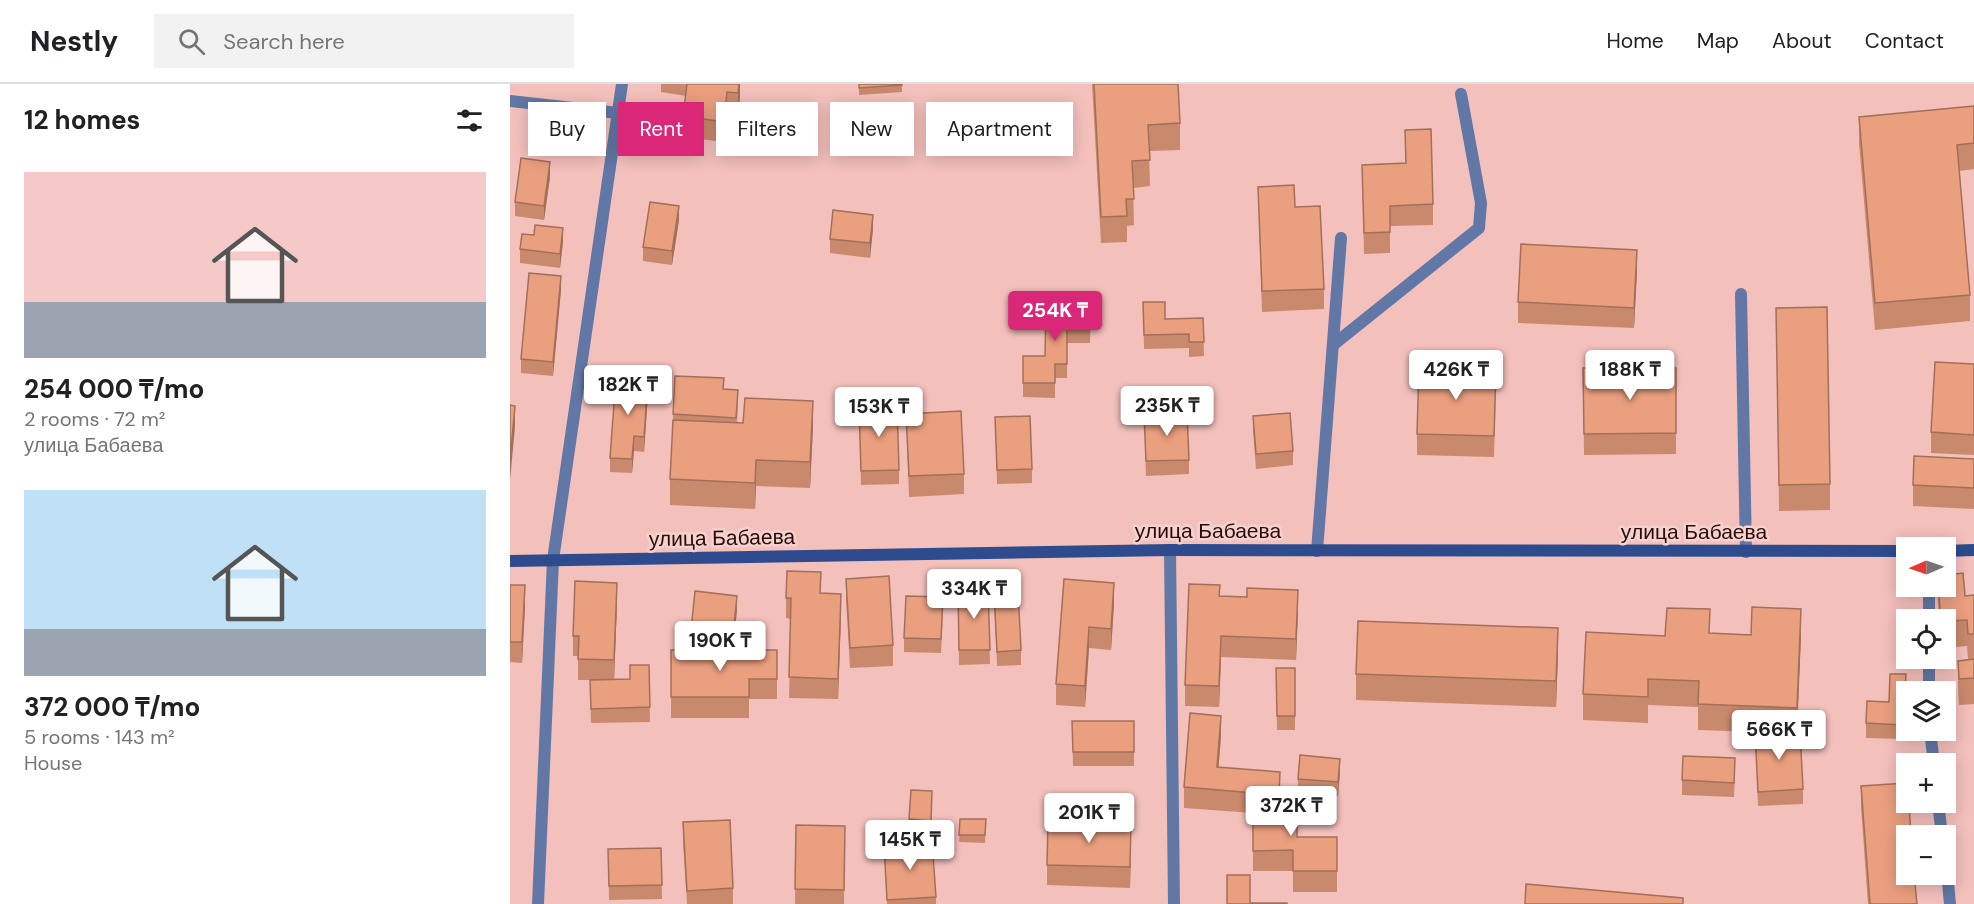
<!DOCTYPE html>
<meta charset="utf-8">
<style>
:root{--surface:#fff;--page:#f2f2f2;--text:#202124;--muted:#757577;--line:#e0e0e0;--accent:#db2777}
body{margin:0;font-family:"DM Sans",sans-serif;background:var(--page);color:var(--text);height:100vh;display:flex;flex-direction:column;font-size:22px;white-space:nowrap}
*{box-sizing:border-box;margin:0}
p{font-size:20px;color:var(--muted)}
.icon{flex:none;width:33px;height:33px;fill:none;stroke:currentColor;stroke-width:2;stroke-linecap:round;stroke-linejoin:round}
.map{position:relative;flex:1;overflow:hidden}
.side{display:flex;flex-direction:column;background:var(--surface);width:510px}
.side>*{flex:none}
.top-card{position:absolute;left:18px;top:18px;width:570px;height:54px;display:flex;gap:12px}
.needle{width:39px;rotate:268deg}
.tools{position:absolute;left:1386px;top:453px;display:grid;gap:12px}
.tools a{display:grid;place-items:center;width:60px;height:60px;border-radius:0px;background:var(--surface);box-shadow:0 3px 15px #0003;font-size:30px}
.price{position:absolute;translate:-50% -51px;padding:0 14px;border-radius:6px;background:#fff;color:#222;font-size:20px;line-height:39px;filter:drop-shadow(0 2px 3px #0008)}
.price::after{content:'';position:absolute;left:50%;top:36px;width:18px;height:14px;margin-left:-9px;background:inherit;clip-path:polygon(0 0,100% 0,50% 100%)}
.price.active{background:var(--accent);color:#fff}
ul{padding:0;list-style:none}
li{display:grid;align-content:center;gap:12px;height:318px;padding:0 24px}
li span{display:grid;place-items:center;height:186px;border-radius:0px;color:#555}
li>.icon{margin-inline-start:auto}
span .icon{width:108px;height:108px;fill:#fffc;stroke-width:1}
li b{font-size:26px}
h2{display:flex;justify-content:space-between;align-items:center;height:72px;padding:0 24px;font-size:26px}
.pill{padding:0 21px;border-radius:0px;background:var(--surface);box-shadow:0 3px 15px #0003;font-size:21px;line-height:54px}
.pill.active{background:var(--accent);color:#fff}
header{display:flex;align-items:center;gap:36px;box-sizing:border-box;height:84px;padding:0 30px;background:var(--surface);border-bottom:2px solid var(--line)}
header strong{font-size:28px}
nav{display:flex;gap:33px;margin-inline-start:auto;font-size:21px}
.search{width:420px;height:54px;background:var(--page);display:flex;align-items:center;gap:15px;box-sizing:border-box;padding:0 21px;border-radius:0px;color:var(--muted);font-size:22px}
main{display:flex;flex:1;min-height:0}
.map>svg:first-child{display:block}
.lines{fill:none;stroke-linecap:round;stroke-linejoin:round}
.lane{stroke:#6177a5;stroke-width:12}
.street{stroke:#6177a5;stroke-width:12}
.secondary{stroke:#2d4b8d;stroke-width:12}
.wall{fill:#c9896d}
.shaded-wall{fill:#a46f59}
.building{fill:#ea9f7f;stroke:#a46f59;stroke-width:1.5}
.labels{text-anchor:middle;stroke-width:5;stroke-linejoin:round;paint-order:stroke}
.street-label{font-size:21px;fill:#2a0c0b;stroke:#f6d2cf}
</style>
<header>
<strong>Nestly</strong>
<div class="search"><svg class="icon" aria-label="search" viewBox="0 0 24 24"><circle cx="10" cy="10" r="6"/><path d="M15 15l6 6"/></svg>Search here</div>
<nav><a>Home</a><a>Map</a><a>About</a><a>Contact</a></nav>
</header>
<main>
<section class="side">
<h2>12 homes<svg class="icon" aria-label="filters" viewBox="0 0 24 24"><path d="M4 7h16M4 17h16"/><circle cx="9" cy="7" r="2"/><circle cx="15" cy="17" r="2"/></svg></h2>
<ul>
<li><span style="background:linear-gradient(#f6c9c9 70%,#9aa5b1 0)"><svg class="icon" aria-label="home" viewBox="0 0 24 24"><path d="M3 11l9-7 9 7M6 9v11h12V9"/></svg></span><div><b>254 000 ₸/mo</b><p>2 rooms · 72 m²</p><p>улица Бабаева</p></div></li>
<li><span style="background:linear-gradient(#bfe0f5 75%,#9aa5b1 0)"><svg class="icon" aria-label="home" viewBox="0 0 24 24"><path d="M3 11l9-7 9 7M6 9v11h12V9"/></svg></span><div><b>372 000 ₸/mo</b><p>5 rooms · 143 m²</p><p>House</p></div></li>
</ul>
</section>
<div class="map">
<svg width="1464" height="820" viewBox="0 0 1464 820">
<rect width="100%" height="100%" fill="#f4c0bc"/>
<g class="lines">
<g class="lane">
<path d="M1231 210 1236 468"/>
<path d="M823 261 969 144 971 119 951 10"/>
<path d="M807 467 831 154"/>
<path d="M1419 536V502"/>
<path d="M1419 608V574"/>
<path d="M1420 646 1424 680"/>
<path d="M1428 718 1432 752"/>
<path d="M1436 778 1440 820"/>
</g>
<g class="street">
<path d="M0 17 108 29"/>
<path d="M660 466 664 820"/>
<path d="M28 820 43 476 112 0"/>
</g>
<g class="secondary">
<path d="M1436 467 1464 466"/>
<path d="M0 477 660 466 1396 467"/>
</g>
</g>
<g class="wall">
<path d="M151 0H230V12L228 30 217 29 214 58 173 53V32L176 12 151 8Z"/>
<path d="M349 0H392V8L349 11Z"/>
<path d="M582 0H668L670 39V66L639 67 640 102 623 104 624 141 617 142V158L591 159Z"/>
<path d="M1464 22V85L1449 87 1460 211V237L1365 246 1349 59V33Z"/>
<path d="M895 46 923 120V141L880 142V169L854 170 852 81 895 79Z"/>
<path d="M40 93 34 136 5 132V118Z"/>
<path d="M748 103 785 123 814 205V225L752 228Z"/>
<path d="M169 136 162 181 133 177V163Z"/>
<path d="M363 145 360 174 320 169V155Z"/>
<path d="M53 158 50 184 10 179V165Z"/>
<path d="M1127 187 1124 244 1008 239V218Z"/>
<path d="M51 206 43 292 11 289V275Z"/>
<path d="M633 218 655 235 693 234 694 272 679 273V264L634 265Z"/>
<path d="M536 221 581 222 580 259H557V294H545V314L513 313V272H535Z"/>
<path d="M1266 224 1320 400V426L1269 427Z"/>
<path d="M1464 280V371L1421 369V348Z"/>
<path d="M1073 284H1166V370L1074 371Z"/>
<path d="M165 292 214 305 228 320 227 339 303 343 300 404 246 402 245 425 160 421V395Z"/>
<path d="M986 305 984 373 907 371V350Z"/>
<path d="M138 309 134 368 124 367 122 389 100 388V374Z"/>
<path d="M349 322 389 386V400L351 401Z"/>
<path d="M396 330 454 390V410L399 413Z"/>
<path d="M634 330 679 376V390L636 392Z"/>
<path d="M743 332 783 367V381L746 385 743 347Z"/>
<path d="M485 333 522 385V399L487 400Z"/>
<path d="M1464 375V425L1403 422V401Z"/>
<path d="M336 495 383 561V582L340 584 336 515Z"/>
<path d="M554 495 604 520 601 566 579 564 575 623 546 621V600Z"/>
<path d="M0 501 15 522 12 579 0 578Z"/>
<path d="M1427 502H1436L1455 512 1464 511V620L1449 621 1448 603V577L1458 576 1457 562 1436 564V536H1429Z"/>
<path d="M478 505 480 580 449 581 448 506Z"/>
<path d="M484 508 511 566V581L487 582Z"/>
<path d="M311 509 331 530 328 615 279 614 281 535 276 534V514Z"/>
<path d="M710 512 788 526 786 576 711 573 709 623 675 622V601Z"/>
<path d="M107 519 104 595H120L139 581 140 638 81 639 80 596H68V572H63V552Z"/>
<path d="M227 526 223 565 181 560V546Z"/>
<path d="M433 527 431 569 394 568V554Z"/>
<path d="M1200 550 1241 551H1291L1287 646 1293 705V720L1248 722 1245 649 1249 648 1188 646V623L1138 621V639L1073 636V610L1155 552Z"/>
<path d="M161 566H267V615H239V634H161Z"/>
<path d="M1048 570 1046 623 846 616V590Z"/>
<path d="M766 584H785V646H767Z"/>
<path d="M1396 604 1393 655 1356 654V639Z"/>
<path d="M562 637H624V682H563Z"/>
<path d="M711 652 708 683 770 709V717L787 753H827V808H783V787H743V729L674 724V703Z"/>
<path d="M830 689 828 712 788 709V695Z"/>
<path d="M1225 689 1224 713 1172 711V696Z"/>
<path d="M1351 702 1407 820H1358L1351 723Z"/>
<path d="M422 714 421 744 399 743V735Z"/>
<path d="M450 735H476L475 759 449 758Z"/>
<path d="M173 738 223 804V820H177L173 759Z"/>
<path d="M286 741 335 742 334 820H285Z"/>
<path d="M621 759 620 804 537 801V781Z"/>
<path d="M374 761 426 813V820H377Z"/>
<path d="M151 764 152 815 99 816 98 765Z"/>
</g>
<g class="shaded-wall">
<path d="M229 0H230V12L228 30V9Z"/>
<path d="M217 8V29L214 58V38Z"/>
<path d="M40 78V93L34 136V122Z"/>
<path d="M169 122V136L162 181V167Z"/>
<path d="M363 131V145L360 174V159Z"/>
<path d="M53 144V158L50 184V170Z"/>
<path d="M1127 166V187L1124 244V224Z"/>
<path d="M51 192V206L43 292V278Z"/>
<path d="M138 295V309L134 368V353Z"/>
<path d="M303 317V343L300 404V378Z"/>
<path d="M5 322V343L0 396V376Z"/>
<path d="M124 352V367L122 389V375Z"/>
<path d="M246 376V402L245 425V399Z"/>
<path d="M107 499V519L104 597V576Z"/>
<path d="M604 499V520L601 566V545Z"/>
<path d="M15 501V522L12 579V558Z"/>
<path d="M788 506V526L786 576V555Z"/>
<path d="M331 510V530L328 615V595Z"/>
<path d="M227 512V526L223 565V550Z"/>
<path d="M1291 525V551L1287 650V624Z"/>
<path d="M579 543V564L575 623V602Z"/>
<path d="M1048 544V570L1046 623V597Z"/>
<path d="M711 552V573L709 623V602Z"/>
<path d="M1396 590V604L1393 655V641Z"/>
<path d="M711 632V652L707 704V683Z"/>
<path d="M830 675V689L828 712V698Z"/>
<path d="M770 688V709L769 731V711Z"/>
<path d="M621 739V759L620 804V783Z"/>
</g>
<g class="building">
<path d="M177 0H229L228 9 217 8 214 38 173 32Z"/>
<path d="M349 0H392V1L349 4Z"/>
<path d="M584 0H668L670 39 638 41 640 76 622 77 624 115H616L617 132 591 133Z"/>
<path d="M1464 22V59L1447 61 1460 211 1365 219 1349 33Z"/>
<path d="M921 45 923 120 880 122V148L854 149 852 81 896 79 895 46Z"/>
<path d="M11 74 40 78 34 122 5 118Z"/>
<path d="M784 101 785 123 810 122 814 205 752 207 748 103Z"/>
<path d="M140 118 169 122 162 167 133 163Z"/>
<path d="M323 126 363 131 360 159 320 155Z"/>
<path d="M25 141 53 144 50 170 10 165 12 150 24 151Z"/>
<path d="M1011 160 1127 166 1124 224 1008 218Z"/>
<path d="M19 189 51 192 43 278 11 275Z"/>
<path d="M633 218H655V235L693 234 694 258H679V250L634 251Z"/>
<path d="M536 221 581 222 580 245H557V280H545V299H513V272H535Z"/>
<path d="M1317 223 1320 400 1269 401 1266 224Z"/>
<path d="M1425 278 1464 280V351L1421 348Z"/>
<path d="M909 282 986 284 984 352 907 350Z"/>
<path d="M1073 284H1166V349L1074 350Z"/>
<path d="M165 292 214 294 213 305 228 306 226 334 163 330Z"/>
<path d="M106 293 138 295 134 353 124 352 122 375 100 374Z"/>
<path d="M235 314 303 317 300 378 246 376 245 399 160 395 163 336 233 339Z"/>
<path d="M387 320 389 386 351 387 349 322Z"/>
<path d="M0 321 5 322 0 376Z"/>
<path d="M451 327 454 390 399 392 396 330Z"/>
<path d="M677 329 679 376 636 377 634 330Z"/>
<path d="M780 329 783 367 746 370 743 332Z"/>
<path d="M520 332 522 385 487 386 485 333Z"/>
<path d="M1404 372 1464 375V404L1403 401Z"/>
<path d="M277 487 311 488 310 509 331 510 328 595 279 593 281 514H276Z"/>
<path d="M1453 489 1455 512 1464 511V550H1458L1457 536 1436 537V536H1431L1428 502H1436V491Z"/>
<path d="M379 492 383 561 340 564 336 495Z"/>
<path d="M554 495 604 499 601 545 579 543 575 602 546 600Z"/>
<path d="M65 497 107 499 104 576 68 575 69 552H63Z"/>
<path d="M679 500 710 501 709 512 737 513V504L788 506 786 555 711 552 709 602 675 601Z"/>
<path d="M0 501H15L12 558H0Z"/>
<path d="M478 505 480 566H449L448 506Z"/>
<path d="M185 507 227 512 223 550 181 546Z"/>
<path d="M508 507 511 566 487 568 484 508Z"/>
<path d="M396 512 433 513 431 555 394 554Z"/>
<path d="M1242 523 1291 525 1287 624 1188 620 1189 597 1138 595V613L1073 610 1076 548 1155 552 1157 524 1200 525 1199 549 1241 551Z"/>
<path d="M848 537 1048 544 1046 597 846 590Z"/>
<path d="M161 566H267V595H239V613H161Z"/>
<path d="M1464 575V594L1449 595 1448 577Z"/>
<path d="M120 581H139L140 623 81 625 80 596 120 595Z"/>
<path d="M766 584H785V632H767Z"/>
<path d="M1380 590H1396L1393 641 1356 639 1357 617 1379 618Z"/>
<path d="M680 629 711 632 707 683 770 688 769 711 674 703Z"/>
<path d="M562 637H624V668H563Z"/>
<path d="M1290 646 1293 705 1248 708 1245 649Z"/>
<path d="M790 671 830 675 828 698 788 695Z"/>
<path d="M1173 672 1225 674 1224 699 1172 696Z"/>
<path d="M1396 699V718H1399L1401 752H1396V790H1404L1407 820H1360L1351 702Z"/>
<path d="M401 706 422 707 421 737 399 735Z"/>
<path d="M743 717H787V753H827V787H783V766L743 767Z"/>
<path d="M450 735H476L475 751H449Z"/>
<path d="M220 736 223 804 177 807 173 738Z"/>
<path d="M538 736 621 739 620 783 537 781Z"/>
<path d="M286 741 335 742 334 806 285 805Z"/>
<path d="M422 757 426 813 377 816 374 761Z"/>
<path d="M151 764 152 801 99 802 98 765Z"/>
<path d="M717 791H740V819H777V820H717Z"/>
<path d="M1016 800 1173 814V820H1015Z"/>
</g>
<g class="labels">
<g class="street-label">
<text x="698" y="454">улица Бабаева</text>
<text x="1184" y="455">улица Бабаева</text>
<text transform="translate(212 454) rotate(-1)" y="7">улица Бабаева</text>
</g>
</g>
</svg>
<div class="tools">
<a><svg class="needle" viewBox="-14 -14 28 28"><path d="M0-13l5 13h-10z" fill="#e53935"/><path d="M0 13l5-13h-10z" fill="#757577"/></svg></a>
<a><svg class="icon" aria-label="locate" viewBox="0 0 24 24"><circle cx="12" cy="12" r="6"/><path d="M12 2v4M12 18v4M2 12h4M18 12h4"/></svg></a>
<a><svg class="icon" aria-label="layers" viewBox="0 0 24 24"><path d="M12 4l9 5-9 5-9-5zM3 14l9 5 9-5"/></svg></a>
<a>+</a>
<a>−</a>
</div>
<b class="price active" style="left:545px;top:258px">254K ₸</b>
<b class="price" style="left:946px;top:317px">426K ₸</b>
<b class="price" style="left:1120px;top:317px">188K ₸</b>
<b class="price" style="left:118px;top:332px">182K ₸</b>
<b class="price" style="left:657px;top:353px">235K ₸</b>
<b class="price" style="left:369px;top:354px">153K ₸</b>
<b class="price" style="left:464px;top:536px">334K ₸</b>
<b class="price" style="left:210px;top:588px">190K ₸</b>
<b class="price" style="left:1269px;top:677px">566K ₸</b>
<b class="price" style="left:781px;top:753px">372K ₸</b>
<b class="price" style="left:579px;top:760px">201K ₸</b>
<b class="price" style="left:400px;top:787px">145K ₸</b>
<div class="top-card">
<a class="pill">Buy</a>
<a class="pill active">Rent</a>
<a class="pill">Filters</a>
<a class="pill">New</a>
<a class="pill">Apartment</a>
</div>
</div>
</main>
